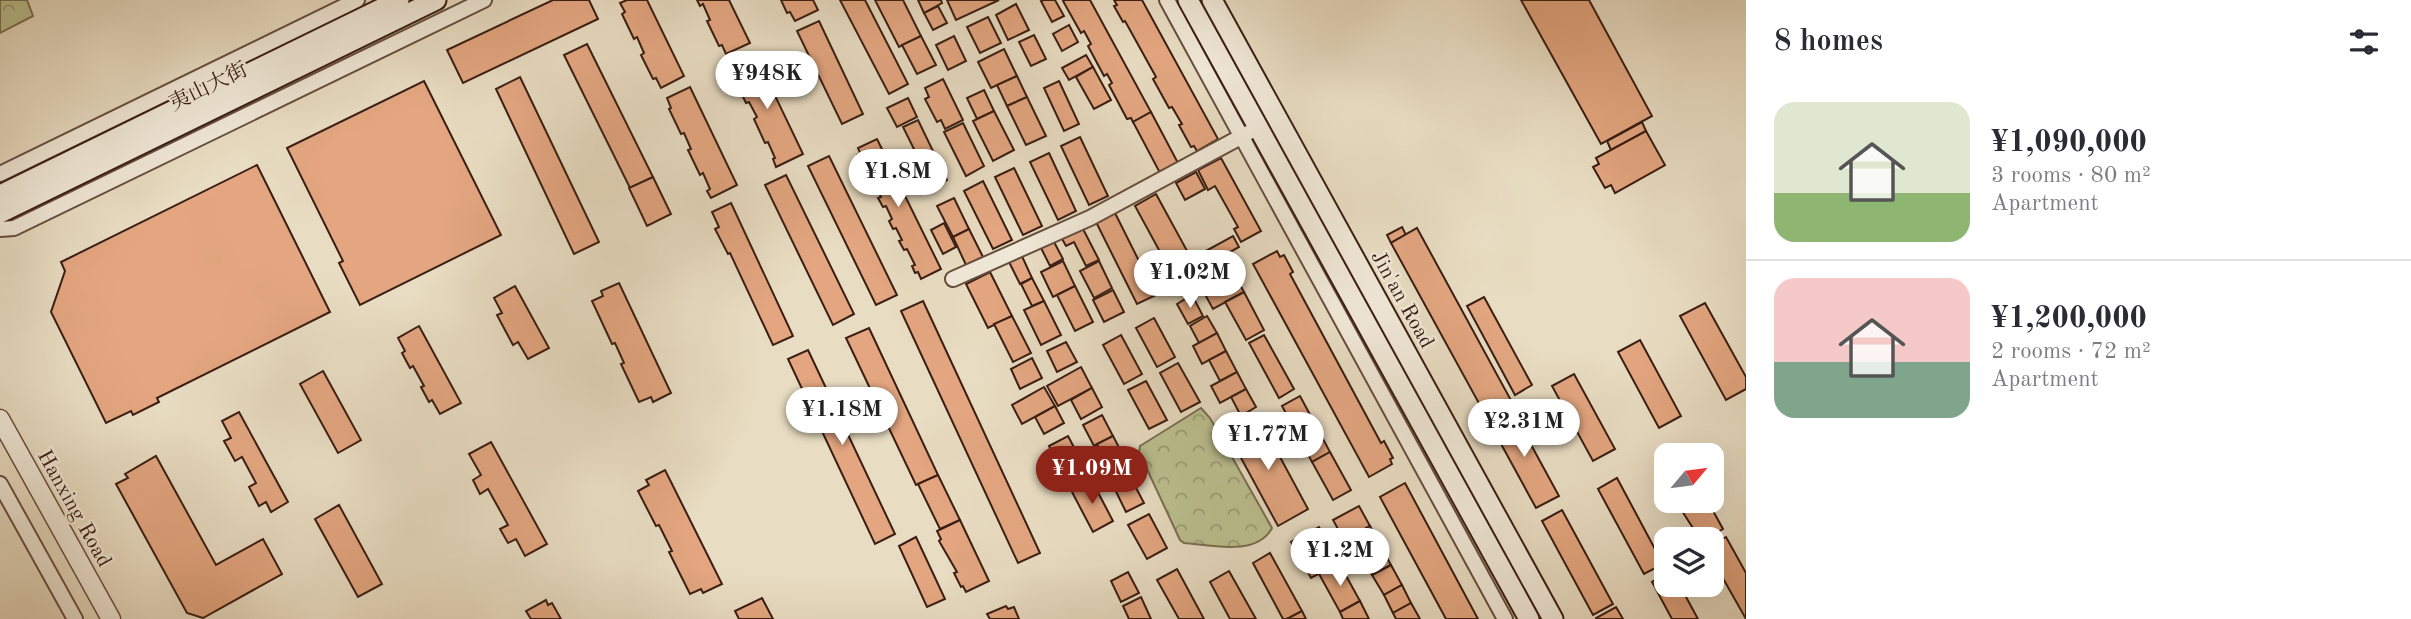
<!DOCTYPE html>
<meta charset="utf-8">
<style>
:root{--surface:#fff;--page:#f7f7f7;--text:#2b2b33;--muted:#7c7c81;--line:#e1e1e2;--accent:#8f2418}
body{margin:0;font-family:"Old Standard TT","Noto Serif SC",serif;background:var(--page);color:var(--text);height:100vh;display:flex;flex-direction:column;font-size:26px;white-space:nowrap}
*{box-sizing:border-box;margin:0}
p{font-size:23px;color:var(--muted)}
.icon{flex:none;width:38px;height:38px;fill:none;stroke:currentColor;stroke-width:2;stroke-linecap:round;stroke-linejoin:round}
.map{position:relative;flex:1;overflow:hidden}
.sheet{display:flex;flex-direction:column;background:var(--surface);width:665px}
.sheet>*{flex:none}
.needle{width:46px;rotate:61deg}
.tools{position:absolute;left:1654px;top:443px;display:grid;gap:14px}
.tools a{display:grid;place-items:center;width:70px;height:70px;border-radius:14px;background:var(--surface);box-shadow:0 7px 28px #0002;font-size:35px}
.price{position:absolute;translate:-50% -60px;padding:0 16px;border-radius:24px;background:#fff;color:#222;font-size:23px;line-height:46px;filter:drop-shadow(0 2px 4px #0008)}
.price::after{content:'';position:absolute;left:50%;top:42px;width:21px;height:16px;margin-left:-10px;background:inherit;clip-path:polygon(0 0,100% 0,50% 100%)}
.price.current{background:var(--accent);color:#fff}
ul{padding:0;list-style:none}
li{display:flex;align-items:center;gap:21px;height:175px;padding:0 28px}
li+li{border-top:2px solid var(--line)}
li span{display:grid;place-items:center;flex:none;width:196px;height:140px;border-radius:21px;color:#555}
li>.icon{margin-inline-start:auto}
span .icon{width:84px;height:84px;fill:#fffc;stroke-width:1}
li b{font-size:30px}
h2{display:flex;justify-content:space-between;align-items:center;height:84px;padding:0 28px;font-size:30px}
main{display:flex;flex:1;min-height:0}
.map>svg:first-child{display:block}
.forest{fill:url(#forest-crowns);stroke:#7a6e51;stroke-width:2}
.building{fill:#e3a680;stroke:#3a1e13;stroke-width:2}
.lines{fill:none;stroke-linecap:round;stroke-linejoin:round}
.minor-casing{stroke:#664e3f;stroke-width:18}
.tertiary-casing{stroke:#664e3f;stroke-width:21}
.secondary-casing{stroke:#3a1e13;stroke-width:23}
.minor{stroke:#f0e8d7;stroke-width:14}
.tertiary{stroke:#f0e8d7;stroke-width:18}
.secondary{stroke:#f0e8d7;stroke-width:19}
.labels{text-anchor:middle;stroke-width:5;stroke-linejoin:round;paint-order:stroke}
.street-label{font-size:21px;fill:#3a1e13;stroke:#f0e8d7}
</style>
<main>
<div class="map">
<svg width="1746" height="619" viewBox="0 0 1746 619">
<defs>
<pattern id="forest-crowns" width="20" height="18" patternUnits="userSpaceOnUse" patternTransform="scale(1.75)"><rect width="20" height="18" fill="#bbbf8f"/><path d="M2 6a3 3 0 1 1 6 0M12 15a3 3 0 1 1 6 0" fill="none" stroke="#999b74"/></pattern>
</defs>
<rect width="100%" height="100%" fill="#e8dcc2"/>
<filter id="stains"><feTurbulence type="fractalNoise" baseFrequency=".00286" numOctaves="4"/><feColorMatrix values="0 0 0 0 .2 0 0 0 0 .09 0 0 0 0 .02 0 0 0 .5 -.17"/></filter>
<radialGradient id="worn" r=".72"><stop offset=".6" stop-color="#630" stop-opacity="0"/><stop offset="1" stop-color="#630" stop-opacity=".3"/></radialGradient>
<g class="forest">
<path d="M0 0H27L33 16 0 33Z"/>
<path d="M1201 408 1210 418 1272 528C1257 557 1210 545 1184 543L1180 540 1139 452 1140 446Z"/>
</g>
<g class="building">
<path d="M553 0H589L598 19 463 83 447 50Z"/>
<path d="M627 0H647L684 76 661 88 656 78 653 79 641 55 644 53 637 37 634 39 622 14 625 12 620 3Z"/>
<path d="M697 0H729L750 43 726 54 722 45 719 46 707 21 710 20 703 4 700 6Z"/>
<path d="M781 0H813L818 10 795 21 790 12 787 13Z"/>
<path d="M840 0H865L908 84 889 94Z"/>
<path d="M875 0H903L921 36 899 47Z"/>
<path d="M918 0H941L942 3 924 13Z"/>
<path d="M947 0H999L956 20Z"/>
<path d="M1044 0H1055L1064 16 1052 22 1041 1Z"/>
<path d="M1065 0H1090L1151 112 1133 122 1131 118 1127 119 1109 85 1112 83 1107 74 1104 76 1088 46 1091 44 1084 31 1081 33 1063 1Z"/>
<path d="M1114 0H1142L1218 139 1197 151 1194 146 1191 147 1179 125 1182 124 1172 107 1169 108 1153 79 1156 77 1125 21 1123 22 1114 6 1117 5Z"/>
<path d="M1521 0H1589L1652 116 1601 144Z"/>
<path d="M1016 4 1029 30 1008 40 996 15Z"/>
<path d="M938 6 947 23 933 30 924 13Z"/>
<path d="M988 17 1001 43 980 53 967 27Z"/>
<path d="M819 21 863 114 842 124 797 31Z"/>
<path d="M1069 25 1078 42 1062 51 1053 34Z"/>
<path d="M1034 35 1046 59 1031 66 1019 42Z"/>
<path d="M921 36 936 65 917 74 902 45Z"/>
<path d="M954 36 966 61 948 70 936 45Z"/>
<path d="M587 44 653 177 630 188 564 55Z"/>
<path d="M1004 49 1017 76 991 88 978 62Z"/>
<path d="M1086 55 1093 67 1069 80 1062 68Z"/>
<path d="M756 56 803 154 776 167 773 159 775 158 768 142 765 143 754 119 757 117 749 102 746 103 734 78 737 76 733 67Z"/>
<path d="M1093 67 1111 100 1094 109 1076 77Z"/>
<path d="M1017 76 1027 97 1007 106 997 85Z"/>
<path d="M520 77 599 242 574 254 496 89Z"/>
<path d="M943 79 963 120 945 129 941 120 937 122 925 99 929 97 925 88Z"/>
<path d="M424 81 501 235 360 305 339 263 343 261 287 148Z"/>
<path d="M1059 81 1079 124 1064 131 1044 88Z"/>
<path d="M690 87 737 185 711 198 707 191 710 189 703 173 700 175 688 150 691 149 684 133 681 134 669 109 671 108 667 98Z"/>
<path d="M984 90 994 111 977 119 967 98Z"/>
<path d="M1027 97 1046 136 1026 145 1007 106Z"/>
<path d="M908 98 917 117 897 127 887 108Z"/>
<path d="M994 111 1014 150 993 161 973 121Z"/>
<path d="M1151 112 1178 163 1160 173 1133 122Z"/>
<path d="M918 120 947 180 926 191 908 152 914 149 903 127Z"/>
<path d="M1642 122 1646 131 1611 150 1607 141Z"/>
<path d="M963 123 984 166 966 176 944 132Z"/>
<path d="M1646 131 1665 165 1615 193 1611 185 1605 188 1593 167 1599 164 1596 158Z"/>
<path d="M1080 137 1108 196 1089 205 1061 146Z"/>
<path d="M877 139 941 269 921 279 918 272 915 273 912 266 915 265 907 249 904 250 899 241 902 240 896 228 893 229 889 221 892 219 886 206 883 207 878 198 881 197 876 185 872 186 867 174 870 173 865 164 862 165 857 155 860 153 858 148Z"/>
<path d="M1049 153 1076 211 1058 220 1030 162Z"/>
<path d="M829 156 897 295 876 305 808 166Z"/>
<path d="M1221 158 1261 231 1241 242 1234 229 1238 227 1215 186 1208 190 1198 170Z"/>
<path d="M257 165 330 312 157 398 159 402 133 415 131 411 106 423 51 312 65 271 61 262Z"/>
<path d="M1014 168 1042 226 1023 235 995 177Z"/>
<path d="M1196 172 1205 189 1185 200 1176 183Z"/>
<path d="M786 175 854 314 833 325 765 185Z"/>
<path d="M653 177 671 214 647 226 629 188Z"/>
<path d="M983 181 1012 240 993 249 964 191Z"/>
<path d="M1156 194 1198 271 1177 283 1135 206Z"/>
<path d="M954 198 969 229 953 237 937 206Z"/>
<path d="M731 203 793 336 773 345 730 253 728 254 715 229 719 227 712 212Z"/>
<path d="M1115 213 1156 295 1137 304 1096 222Z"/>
<path d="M944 223 956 247 943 254 931 230Z"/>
<path d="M1082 227 1099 260 1086 266 1074 242 1066 246 1061 237Z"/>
<path d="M1402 227 1406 235 1391 243 1387 235Z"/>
<path d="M1417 228 1513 404 1487 418 1391 243Z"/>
<path d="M969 229 983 257 966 265 953 237Z"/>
<path d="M1233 236 1239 247 1210 263 1204 252Z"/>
<path d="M1054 242 1063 259 1050 266 1041 248Z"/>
<path d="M1277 251 1280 257 1284 255 1293 272 1290 274 1381 443 1384 441 1393 458 1390 459 1392 464 1369 477 1253 264Z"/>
<path d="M1021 254 1032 278 1020 284 1008 260Z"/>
<path d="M1063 261 1075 286 1053 297 1041 272Z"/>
<path d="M1099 261 1112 288 1094 298 1080 271Z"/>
<path d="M990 272 1012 316 988 328 966 284Z"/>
<path d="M1233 272 1244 292 1213 309 1202 289Z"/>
<path d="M1032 278 1044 301 1032 306 1021 284Z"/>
<path d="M619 283 671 393 653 402 651 397 639 402 621 364 624 363 615 343 612 344 592 301 603 296 601 291Z"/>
<path d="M515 286 549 348 528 359 518 342 513 345 497 315 502 313 494 298Z"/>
<path d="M1075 286 1093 322 1075 331 1057 295Z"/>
<path d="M1113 290 1124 312 1104 322 1093 300Z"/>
<path d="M1244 292 1264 330 1246 340 1225 302Z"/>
<path d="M1192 295 1203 316 1188 324 1177 304Z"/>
<path d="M1484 297 1532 385 1515 395 1467 306Z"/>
<path d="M923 301 1040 553 1018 563 901 311Z"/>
<path d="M1044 301 1061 335 1041 345 1024 310Z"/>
<path d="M1705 303 1746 377V389L1726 400 1680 316Z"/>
<path d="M1012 316 1031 353 1013 362 994 324Z"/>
<path d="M1207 316 1217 333 1199 343 1190 326Z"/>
<path d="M1154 318 1175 357 1157 367 1136 328Z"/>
<path d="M419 326 461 403 440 414 432 400 429 402 421 387 424 386 413 366 410 368 402 353 405 351 398 338Z"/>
<path d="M869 328 938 475 916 485 846 338Z"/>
<path d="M1217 333 1226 351 1202 364 1193 346Z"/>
<path d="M1121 335 1142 374 1124 384 1103 345Z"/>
<path d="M1264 335 1294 389 1279 398 1249 343Z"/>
<path d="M1640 340 1681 416 1659 428 1618 352Z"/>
<path d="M1066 342 1077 362 1057 372 1047 351Z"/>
<path d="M808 350 895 534 875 544 788 359Z"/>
<path d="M1226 351 1237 372 1220 381 1209 360Z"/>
<path d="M1032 358 1042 378 1020 389 1011 369Z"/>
<path d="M1178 363 1200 402 1181 412 1160 373Z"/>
<path d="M1081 367 1092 388 1058 406 1047 386Z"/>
<path d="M323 371 361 440 338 453 300 384Z"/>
<path d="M1237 372 1246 389 1220 403 1211 386Z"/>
<path d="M1574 374 1615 449 1593 461 1552 386Z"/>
<path d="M1146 381 1167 420 1149 429 1128 390Z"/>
<path d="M1044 387 1055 406 1022 424 1012 405Z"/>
<path d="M1092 388 1102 407 1081 419 1071 400Z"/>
<path d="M1246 389 1256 407 1241 416 1231 397Z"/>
<path d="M1300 396 1330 452 1312 462 1282 406Z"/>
<path d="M1055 406 1064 423 1044 434 1035 417Z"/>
<path d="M1512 410 1559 496 1536 508 1489 422Z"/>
<path d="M239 412 288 502 271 512 266 502 259 506 249 487 256 483 242 457 235 461 224 441 231 438 222 421Z"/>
<path d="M1102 415 1113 436 1094 446 1083 425Z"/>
<path d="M1259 418 1308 509 1278 526 1228 434Z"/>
<path d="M1068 436 1087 472 1068 482 1049 446Z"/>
<path d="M1113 436 1123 455 1107 463 1097 444Z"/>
<path d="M491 442 547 544 525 556 516 539 508 543 500 529 508 525 488 489 480 494 473 480 481 475 469 454Z"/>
<path d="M1677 445 1682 455H1666V483L1657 467 1659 465 1655 457Z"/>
<path d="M1330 452 1351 490 1333 500 1312 462Z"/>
<path d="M156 456 216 565 263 539 282 574 203 618 187 613 116 484 128 478 125 474Z"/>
<path d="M1124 465 1144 503 1126 512 1107 473Z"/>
<path d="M665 470 722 584 703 593 701 589 690 594 669 552 672 551 659 525 656 526 638 491 649 485 646 480Z"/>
<path d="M938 475 960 520 940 529 918 484Z"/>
<path d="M1617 478 1663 564 1644 574 1598 489Z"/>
<path d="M1092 481 1113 521 1093 532 1072 492Z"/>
<path d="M1405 483 1478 619H1446L1380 497Z"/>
<path d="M1675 500H1707L1723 529 1706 539H1700Z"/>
<path d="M339 505 382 584 358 597 315 519Z"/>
<path d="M1359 506 1370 526 1344 540 1333 520Z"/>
<path d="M1562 510 1613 604 1593 615 1542 521Z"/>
<path d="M1149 514 1167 548 1147 559 1128 525Z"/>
<path d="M960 520 989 581 966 592 963 586 961 587 954 573 957 572 939 541 941 539 937 531Z"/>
<path d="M1370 526 1380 545 1362 555 1352 537Z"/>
<path d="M1319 527 1339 563 1311 578 1291 542Z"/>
<path d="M916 537 945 599 927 607 899 546Z"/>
<path d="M1726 537 1746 573V619L1712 559V544Z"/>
<path d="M1380 545 1391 565 1372 575 1362 555Z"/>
<path d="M1270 553 1302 611 1287 619H1283L1253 563Z"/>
<path d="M1339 563 1360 601 1340 612 1319 574Z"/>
<path d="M1391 565 1402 585 1384 595 1372 575Z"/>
<path d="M1177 569 1204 619H1179L1157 580Z"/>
<path d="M1229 571 1256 619H1230L1210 582Z"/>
<path d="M1128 572 1139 593 1121 602 1111 581Z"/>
<path d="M1666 574V584H1679L1698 619H1672L1652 582Z"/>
<path d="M1402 585 1411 603 1393 613 1384 595Z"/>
<path d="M1141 597 1151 619H1129L1123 606Z"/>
<path d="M762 598 773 619H739L735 611Z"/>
<path d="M546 600 548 605 552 603 561 619H531L526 611Z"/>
<path d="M1360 601 1369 619H1343L1340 612Z"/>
<path d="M1411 603 1420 619H1396L1393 613Z"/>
<path d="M1006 606 1008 609 1014 607 1019 619H990L987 614Z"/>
<path d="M1616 607 1623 619H1596V618Z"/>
<path d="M1302 611 1306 619H1287Z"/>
</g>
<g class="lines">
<defs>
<g id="minor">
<path d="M1167 0 1505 619"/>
<path d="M0 174 357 0"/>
<path d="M0 229 14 228 484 0"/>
<path d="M953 279 1090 218 1248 133"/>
<path d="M0 484 75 619"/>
</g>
<path id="tertiary" d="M0 419 111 619"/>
<g id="secondary">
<path d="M1188 0 1529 619"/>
<path d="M1212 0 1553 619"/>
<path d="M0 195 399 0"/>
<path d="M0 213 436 0"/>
</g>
</defs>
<use href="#minor" class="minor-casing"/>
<use href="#tertiary" class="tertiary-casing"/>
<use href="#secondary" class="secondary-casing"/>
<use href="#minor" class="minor"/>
<use href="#tertiary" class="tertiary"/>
<use href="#secondary" class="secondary"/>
</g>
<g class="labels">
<g class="street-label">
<text transform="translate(208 86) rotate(-26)" y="7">夷山大街</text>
<text transform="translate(1403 299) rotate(61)" y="7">Jin'an Road</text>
<text transform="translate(75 508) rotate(61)" y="7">Hanxing Road</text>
</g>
</g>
<rect width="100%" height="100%" filter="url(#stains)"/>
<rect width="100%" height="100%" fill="url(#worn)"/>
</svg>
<div class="tools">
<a><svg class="needle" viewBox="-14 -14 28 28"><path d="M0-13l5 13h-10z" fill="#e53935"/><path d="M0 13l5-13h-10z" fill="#7c7c81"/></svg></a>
<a><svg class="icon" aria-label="layers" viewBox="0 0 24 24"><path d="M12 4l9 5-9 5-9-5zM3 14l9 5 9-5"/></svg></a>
</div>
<b class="price" style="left:767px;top:111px">¥948K</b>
<b class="price" style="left:898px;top:209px">¥1.8M</b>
<b class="price" style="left:1190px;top:310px">¥1.02M</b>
<b class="price" style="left:842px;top:447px">¥1.18M</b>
<b class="price" style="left:1524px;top:459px">¥2.31M</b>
<b class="price" style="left:1268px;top:472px">¥1.77M</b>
<b class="price current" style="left:1092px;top:506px">¥1.09M</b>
<b class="price" style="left:1340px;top:588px">¥1.2M</b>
</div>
<section class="sheet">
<h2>8 homes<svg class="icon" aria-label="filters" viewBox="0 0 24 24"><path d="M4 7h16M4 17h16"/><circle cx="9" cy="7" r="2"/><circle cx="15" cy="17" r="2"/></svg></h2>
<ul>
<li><span style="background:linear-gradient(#dfe7d0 65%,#8fb573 0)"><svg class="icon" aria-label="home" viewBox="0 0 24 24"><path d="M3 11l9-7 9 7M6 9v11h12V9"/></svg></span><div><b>¥1,090,000</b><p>3 rooms · 80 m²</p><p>Apartment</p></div></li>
<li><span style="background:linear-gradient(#f6c9c9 60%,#7fa58c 0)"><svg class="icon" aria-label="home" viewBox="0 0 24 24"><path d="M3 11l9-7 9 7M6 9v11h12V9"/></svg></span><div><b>¥1,200,000</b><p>2 rooms · 72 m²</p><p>Apartment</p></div></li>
</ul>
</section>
</main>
